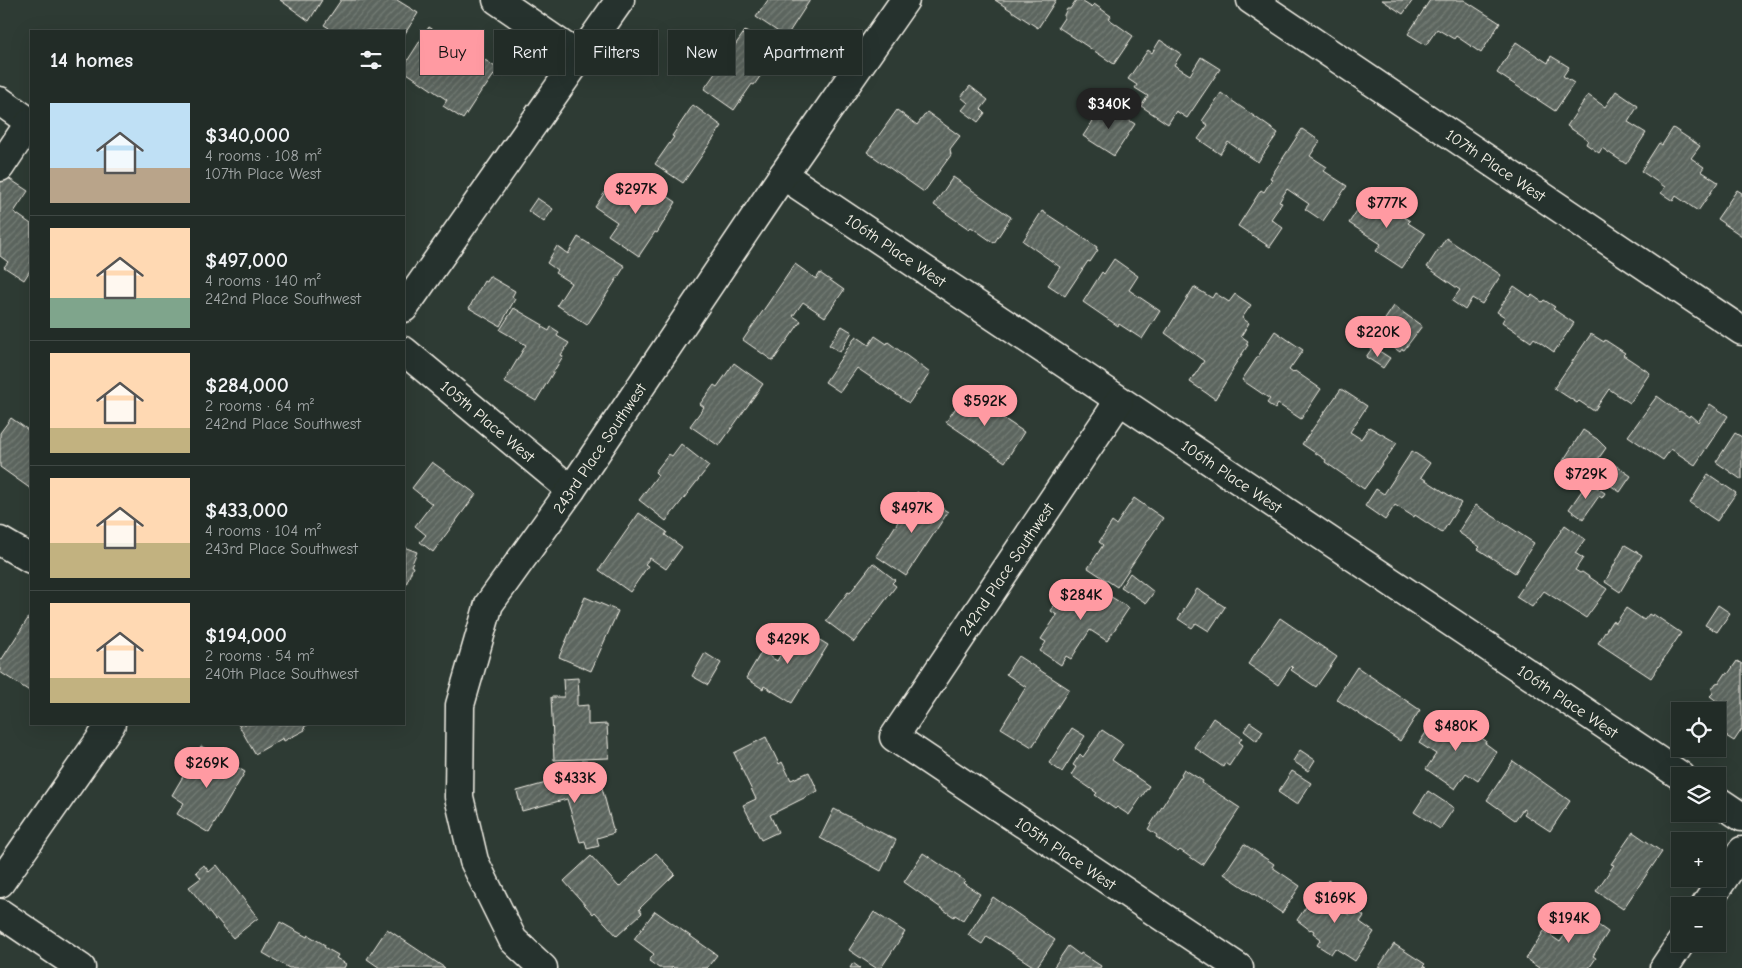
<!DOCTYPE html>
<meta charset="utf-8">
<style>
:root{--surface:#222c27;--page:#2e3833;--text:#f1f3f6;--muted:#a2a7a7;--line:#3f4844;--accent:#ff9aa2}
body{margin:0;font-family:"Comic Neue",sans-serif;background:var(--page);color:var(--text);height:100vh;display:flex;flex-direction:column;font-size:19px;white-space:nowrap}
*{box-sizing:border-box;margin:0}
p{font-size:16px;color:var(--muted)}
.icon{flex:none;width:28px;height:28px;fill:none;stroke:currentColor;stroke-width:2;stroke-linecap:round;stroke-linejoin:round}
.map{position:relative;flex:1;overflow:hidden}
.drawer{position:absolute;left:30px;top:30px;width:375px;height:695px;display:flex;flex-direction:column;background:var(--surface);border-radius:0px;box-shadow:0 5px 20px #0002,0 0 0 1px var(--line)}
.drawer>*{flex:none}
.top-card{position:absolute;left:420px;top:30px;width:475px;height:45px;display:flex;gap:10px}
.controls{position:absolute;left:1671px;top:702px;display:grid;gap:10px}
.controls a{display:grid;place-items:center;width:55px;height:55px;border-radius:0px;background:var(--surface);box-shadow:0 5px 20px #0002,0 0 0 1px var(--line);font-size:25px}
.price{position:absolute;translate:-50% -42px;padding:0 11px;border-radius:18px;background:var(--accent);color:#111;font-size:16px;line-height:32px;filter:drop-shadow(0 1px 2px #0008)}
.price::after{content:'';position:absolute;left:50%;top:30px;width:15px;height:11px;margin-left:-8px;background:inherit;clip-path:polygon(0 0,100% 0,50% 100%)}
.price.active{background:#222;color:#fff}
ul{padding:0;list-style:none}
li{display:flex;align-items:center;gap:15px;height:125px;padding:0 20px}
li+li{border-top:1px solid var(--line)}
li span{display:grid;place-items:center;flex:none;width:140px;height:100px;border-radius:0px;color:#555}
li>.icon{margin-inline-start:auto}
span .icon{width:60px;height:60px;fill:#fffc;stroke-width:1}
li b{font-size:21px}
h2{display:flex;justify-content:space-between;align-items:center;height:60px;padding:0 20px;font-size:21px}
.chip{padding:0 18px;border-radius:0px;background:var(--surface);box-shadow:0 5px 20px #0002,0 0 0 1px var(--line);font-size:18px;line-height:45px}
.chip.active{background:var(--accent);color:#111}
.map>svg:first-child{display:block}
.building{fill:url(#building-hatch);stroke:#f4f1e8}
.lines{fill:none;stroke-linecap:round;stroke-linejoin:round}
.minor-casing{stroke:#f4f1e8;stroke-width:31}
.minor{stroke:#26332d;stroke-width:28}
.labels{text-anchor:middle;stroke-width:4.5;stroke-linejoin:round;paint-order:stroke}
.street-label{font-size:16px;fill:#f4f1e8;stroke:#26332d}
</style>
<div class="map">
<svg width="1742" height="968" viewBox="0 0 1742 968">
<defs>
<pattern id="building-hatch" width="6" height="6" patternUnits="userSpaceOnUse" patternTransform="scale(1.25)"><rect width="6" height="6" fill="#5c655e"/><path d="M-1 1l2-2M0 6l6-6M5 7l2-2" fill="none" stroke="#747c75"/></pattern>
</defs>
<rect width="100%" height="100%" fill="#2e3b34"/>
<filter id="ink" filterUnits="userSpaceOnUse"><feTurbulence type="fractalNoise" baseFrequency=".02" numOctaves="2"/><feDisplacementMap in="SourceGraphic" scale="10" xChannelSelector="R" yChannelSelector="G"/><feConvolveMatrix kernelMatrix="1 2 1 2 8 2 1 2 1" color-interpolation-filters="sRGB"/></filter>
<g filter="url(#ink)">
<g class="building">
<path d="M280 0H322L309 21Z"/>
<path d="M341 0H397L418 13 404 35V31H327L329 28 324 25Z"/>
<path d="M768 0H810L786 37 756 17Z"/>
<path d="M995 0H1056L1038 28Z"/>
<path d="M1076 0H1080L1091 7 1094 4 1111 16 1109 19 1133 36 1114 64 1058 27 1064 18V15L1067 9H1070Z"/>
<path d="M1382 0H1413L1403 14Z"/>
<path d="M1430 0H1464L1500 23 1481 53 1456 36 1454 39 1437 29 1426 45 1408 34Z"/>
<path d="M429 27 455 44 447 56 464 68 475 53 498 69 484 89 483 88 463 119 443 106 447 100 404 71V66Z"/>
<path d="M745 31 774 51 765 64 768 65 754 85 752 84 734 110 704 89Z"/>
<path d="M1160 40 1181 54 1174 65 1190 75 1201 57 1220 69 1187 118 1176 111 1168 124 1141 106 1148 96 1135 88 1137 85 1128 79 1148 50 1152 53Z"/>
<path d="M1516 42 1548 63 1551 56 1569 67 1563 76 1574 83 1555 111 1497 73Z"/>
<path d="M970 86 988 100 981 109 985 113 978 122 962 110 968 103 961 97Z"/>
<path d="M1616 91 1638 106 1628 122 1646 133 1626 164 1602 148 1599 153 1586 144 1588 140 1567 126 1588 95 1605 107Z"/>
<path d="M1221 93 1278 133 1258 162 1228 142 1220 154 1198 139 1208 125 1202 121Z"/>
<path d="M1104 104 1135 124 1114 156 1083 136Z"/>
<path d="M693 105 722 126 683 183 655 164 674 137 672 136Z"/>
<path d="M897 110 917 125 927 112 960 136 950 149 951 155 924 192 867 152Z"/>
<path d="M1673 128 1700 146 1691 158 1704 167 1701 171 1718 182 1698 211 1676 196 1673 201 1661 193 1665 187 1641 171 1659 143 1662 145Z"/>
<path d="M1302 129 1320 141 1310 156 1327 167 1324 171 1347 186 1323 221 1305 209 1309 204 1287 189 1279 202 1282 203 1271 219 1283 228 1270 247 1238 226 1261 190 1264 192 1272 179 1270 178Z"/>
<path d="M2 174 28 191 14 212 31 224V269L24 280 4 267 8 262 0 256V177Z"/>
<path d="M953 177 1011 217 994 243 971 227 969 229 934 205Z"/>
<path d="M645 181 676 202 657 233 655 232 639 256 608 235 617 222 595 207 610 185 632 200Z"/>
<path d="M1371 189 1388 200 1384 204 1410 221 1408 223 1425 234 1402 268 1376 251 1381 244 1349 223Z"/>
<path d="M1737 190 1742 193V236L1717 219Z"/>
<path d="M537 198 553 209 544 222 528 211Z"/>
<path d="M1042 211 1097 247 1096 249 1098 250 1090 262 1088 261 1065 296 1048 285 1060 267 1023 241Z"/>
<path d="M578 237 625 266 587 325 557 305 571 283 555 273 557 270 547 263 557 246 568 254Z"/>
<path d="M1446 238 1501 275 1482 304 1472 298 1465 310 1452 301 1460 290 1427 267Z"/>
<path d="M1114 259 1138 276 1129 290 1160 311 1142 339 1119 324 1118 326 1083 302 1102 272 1104 274Z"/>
<path d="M795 264 816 279 820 273 844 290 825 317 803 302 793 316 801 321 773 361 743 340Z"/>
<path d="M489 276 515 291 512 297 515 299 500 326 469 308 484 281 486 282Z"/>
<path d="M1514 286 1530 297 1532 295 1542 302 1544 300 1555 307 1553 309 1574 323 1554 352 1534 338 1531 342 1502 322 1505 317 1497 312Z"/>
<path d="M1194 287 1212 298 1215 293 1229 302 1235 294 1251 305 1242 318 1249 323 1241 336 1248 341 1246 344 1248 345 1232 369 1233 370 1215 399 1190 382 1204 361 1165 333Z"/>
<path d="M1394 306 1422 326 1404 350 1402 349 1400 352 1377 336 1380 333 1377 331Z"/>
<path d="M514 308 543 325 542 327 549 331 551 327 559 332 557 336 569 343 561 355 563 356 536 401 504 382 526 345 500 330Z"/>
<path d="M842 326 852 332 840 352 829 345Z"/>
<path d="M1275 331 1303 350 1289 370 1293 373 1295 371 1321 389 1301 419 1278 404 1275 409 1267 403 1270 399 1242 380Z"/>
<path d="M1591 334 1604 342 1605 340 1625 353 1623 355 1650 373 1630 403 1609 389 1594 411 1579 401 1577 403 1554 388Z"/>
<path d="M856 336 869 345 875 336 887 344 888 342 930 373 909 403 857 368 840 392 825 382Z"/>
<path d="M1373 347 1390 358 1383 368 1366 357Z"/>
<path d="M734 363 763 384 719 446 690 426 704 407 700 404 714 385 717 387Z"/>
<path d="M1341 389 1367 406 1350 432 1361 439 1369 427 1397 443 1364 489 1325 462 1326 460 1302 444Z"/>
<path d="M966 393 978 401 980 399 999 412 997 414 1024 432 1005 462 946 422Z"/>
<path d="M1657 396 1679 412 1680 411 1689 417 1690 415 1698 422 1710 404 1728 416 1695 465 1671 449 1663 460 1628 436Z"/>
<path d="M11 418 31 432V489L0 467V433Z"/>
<path d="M1583 430 1597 439 1606 448 1586 476 1563 461Z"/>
<path d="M1735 433 1742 437V480L1716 462Z"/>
<path d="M681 444 709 466 666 521 639 500 658 475 655 472 669 454 672 456Z"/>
<path d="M1412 451 1430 463 1421 477 1461 503 1442 533 1415 515 1414 517 1395 505 1385 520 1365 506 1376 489 1384 494Z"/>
<path d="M432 462 476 494 433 552 420 542 426 535 415 526 432 504 412 488Z"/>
<path d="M1612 463 1631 476 1620 492 1601 479Z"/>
<path d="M1708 474 1736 493 1717 521 1690 503Z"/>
<path d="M1588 482 1605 493 1602 498 1599 496 1583 519 1569 509Z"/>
<path d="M917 492 948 512 906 576 876 556Z"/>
<path d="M1134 498 1163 518 1117 587 1088 568 1103 545 1099 542 1112 522 1116 525Z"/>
<path d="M1476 505 1534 543 1515 573 1478 549 1480 547 1458 532Z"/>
<path d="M639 513 667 532 665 535 682 547 666 569 650 558 645 564 648 566 630 592 599 570Z"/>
<path d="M1565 525 1585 539 1575 553 1583 558 1575 570 1580 573 1582 572 1607 589 1586 618 1544 591 1532 607 1516 597Z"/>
<path d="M1625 545 1642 555 1620 592 1605 582Z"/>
<path d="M404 547 417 552 411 566 413 567 405 587Z"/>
<path d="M873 563 895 580 892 583 896 586 854 642 826 621 848 592 850 593Z"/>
<path d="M1130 573 1154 592 1146 603 1121 587Z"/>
<path d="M1081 578 1129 608 1107 641 1090 630 1071 659 1066 656 1061 665 1040 651 1046 642 1041 639 1057 615 1051 611 1057 600 1064 604Z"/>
<path d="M1197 589 1225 607 1209 631 1196 623 1192 628 1178 619Z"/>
<path d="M585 597 618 611 591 671 559 657Z"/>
<path d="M1718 605 1730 613 1717 632 1705 625Z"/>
<path d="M1626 608 1644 620 1649 614 1652 616 1653 614 1681 633 1651 678 1598 643 1612 621 1616 623Z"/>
<path d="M29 617 31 618V692L0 672V662Z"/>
<path d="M1280 618 1337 657 1316 687 1291 670 1293 668 1291 666 1278 685 1248 664Z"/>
<path d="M800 628 828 645 792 703 764 686 763 689 746 678 762 651 777 661 781 654 783 656 785 653 777 648 788 630 796 635Z"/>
<path d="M705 653 721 663 708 685 692 676Z"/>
<path d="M1018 656 1069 689 1032 747 1001 728 1026 687 1006 674Z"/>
<path d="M1737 661 1742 664V729L1734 741 1718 731V711H1712L1718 702 1710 696 1713 693 1712 689 1716 683 1720 682 1726 673 1728 674Z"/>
<path d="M1357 667 1420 710 1400 741 1336 699Z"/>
<path d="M578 678 579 696H577V706L588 705V725L607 724 609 758 554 760 551 697H564L563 679Z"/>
<path d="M1439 713 1465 731 1467 728 1486 741 1485 743 1497 752 1478 781 1466 773 1455 789 1426 769 1436 754 1419 743Z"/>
<path d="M1213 718 1242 738 1239 742 1243 745 1229 766 1225 763 1223 767 1194 747Z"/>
<path d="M1250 722 1263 731 1257 741 1244 731Z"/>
<path d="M238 724H309L304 727 305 730 284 741 283 738 255 754Z"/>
<path d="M1072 728 1085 736 1062 772 1049 763Z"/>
<path d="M1102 730 1123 744 1112 760 1149 786 1129 815 1117 807 1115 809 1095 795 1097 793 1071 775 1076 767 1073 765 1080 754 1083 757Z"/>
<path d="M766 737 779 764 782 762 791 780 809 772 818 791 770 815 778 832 761 840 743 805 756 799 734 753Z"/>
<path d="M201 746 245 772 209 833 177 814 184 803 172 795Z"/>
<path d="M1300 750 1315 760 1308 771 1293 761Z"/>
<path d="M1513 761 1570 801 1550 831 1524 814 1526 811 1523 809 1515 820 1487 800Z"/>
<path d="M597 769 614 833 597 838 599 846 587 849 585 841 580 842 567 799 522 811 517 791Z"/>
<path d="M1184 769 1203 781 1202 783 1240 808 1202 865 1180 850 1178 852 1156 837 1157 835 1148 829 1182 775 1181 774Z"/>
<path d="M1292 771 1311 783 1297 805 1278 792Z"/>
<path d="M1428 791 1454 808 1440 829 1414 812Z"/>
<path d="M834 809 896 840 881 871 820 838Z"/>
<path d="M1633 832 1662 852 1623 909 1596 891 1614 865 1611 864Z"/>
<path d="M1244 844 1274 864 1272 867 1300 886 1282 913 1224 874Z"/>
<path d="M656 853 675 874 639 909 642 913 617 936 595 912 593 914 564 881 591 856 619 887Z"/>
<path d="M923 853 965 881 963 883 980 894 963 920 955 915 954 917 904 882Z"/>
<path d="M204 865 209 872 217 865 258 918 233 938 217 919 215 920 189 887 201 878 196 872Z"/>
<path d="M1328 880 1344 890 1334 905 1349 915 1354 909 1364 916 1360 922 1374 932 1355 961 1335 948 1331 954 1317 945 1321 939 1313 933 1314 931 1311 929 1310 930 1297 920 1315 894 1317 896Z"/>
<path d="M993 897 1055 940 1036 968 987 936 982 944 968 935Z"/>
<path d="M1568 904 1608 932 1593 956 1596 958 1589 968H1539L1526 959 1544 931 1560 942 1572 924 1560 916Z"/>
<path d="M655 911 717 955 707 968H674L672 966 671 968H659L649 961 654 954 634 939Z"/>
<path d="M874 912 905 932 881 968H876L849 950Z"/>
<path d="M280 922 307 937 308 935 325 945 324 947 338 955 336 958 346 964 344 968H289L263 953Z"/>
<path d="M387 929 445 968H380L367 959Z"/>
<path d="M1394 944 1425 964 1423 966 1426 968H1378Z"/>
<path d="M1068 946 1080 955 1081 953 1101 966 1100 968H1053Z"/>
<path d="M853 963 860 968H850Z"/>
</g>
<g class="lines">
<defs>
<g id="minor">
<path d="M497 0 580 57"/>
<path d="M1251 0 1742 331"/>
<path d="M0 101 31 123"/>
<path d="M0 167 30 122"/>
<path d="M783 175 1681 776"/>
<path d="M404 308 620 0"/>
<path d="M404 351 571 490"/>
<path d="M1119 401 894 737 1239 968"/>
<path d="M0 541 31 559"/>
<path d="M1718 801 1742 817"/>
<path d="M0 883 111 724"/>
<path d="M1705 906 1742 851"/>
<path d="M0 913 81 968"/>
<path d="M543 968 513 940 474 861 459 797 460 705 489 604 571 490 783 175 905 0"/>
<path d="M1664 968 1680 944"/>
</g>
</defs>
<use href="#minor" class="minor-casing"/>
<use href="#minor" class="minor"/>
</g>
</g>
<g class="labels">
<g class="street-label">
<text transform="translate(1496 165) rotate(34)" y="6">107th Place West</text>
<text transform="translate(896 250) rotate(34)" y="6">106th Place West</text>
<text transform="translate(488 421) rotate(40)" y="6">105th Place West</text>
<text transform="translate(599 448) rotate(-56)" y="6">243rd Place Southwest</text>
<text transform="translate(1232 476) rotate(34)" y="6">106th Place West</text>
<text transform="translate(1006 569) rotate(-56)" y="6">242nd Place Southwest</text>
<text transform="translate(1568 701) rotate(34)" y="6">106th Place West</text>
<text transform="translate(1066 853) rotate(34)" y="6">105th Place West</text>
</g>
</g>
</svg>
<div class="controls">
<a><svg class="icon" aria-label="locate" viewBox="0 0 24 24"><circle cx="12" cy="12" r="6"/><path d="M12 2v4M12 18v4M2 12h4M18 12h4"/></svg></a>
<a><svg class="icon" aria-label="layers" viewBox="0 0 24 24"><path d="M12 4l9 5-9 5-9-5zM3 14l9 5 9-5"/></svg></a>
<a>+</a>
<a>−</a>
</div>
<b class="price active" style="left:1109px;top:130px">$340K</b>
<b class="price" style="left:636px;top:215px">$297K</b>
<b class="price" style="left:1387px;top:229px">$777K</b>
<b class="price" style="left:1378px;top:358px">$220K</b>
<b class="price" style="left:985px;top:427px">$592K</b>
<b class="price" style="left:1586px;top:500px">$729K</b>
<b class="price" style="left:912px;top:534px">$497K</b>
<b class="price" style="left:1081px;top:621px">$284K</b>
<b class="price" style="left:788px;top:665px">$429K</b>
<b class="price" style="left:1456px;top:752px">$480K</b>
<b class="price" style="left:207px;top:789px">$269K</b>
<b class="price" style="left:575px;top:804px">$433K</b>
<b class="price" style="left:1335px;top:924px">$169K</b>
<b class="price" style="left:1569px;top:944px">$194K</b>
<div class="top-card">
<a class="chip active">Buy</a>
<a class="chip">Rent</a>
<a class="chip">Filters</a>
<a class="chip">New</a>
<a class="chip">Apartment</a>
</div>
<section class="drawer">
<h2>14 homes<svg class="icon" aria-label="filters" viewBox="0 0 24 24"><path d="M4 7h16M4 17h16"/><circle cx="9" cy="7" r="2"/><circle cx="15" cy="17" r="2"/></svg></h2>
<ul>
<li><span style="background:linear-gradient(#bfe0f5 65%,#b9a48a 0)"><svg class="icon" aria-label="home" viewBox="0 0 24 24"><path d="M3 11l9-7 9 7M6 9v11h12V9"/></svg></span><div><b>$340,000</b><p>4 rooms · 108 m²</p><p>107th Place West</p></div></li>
<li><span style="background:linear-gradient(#ffd9b3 70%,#7fa58c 0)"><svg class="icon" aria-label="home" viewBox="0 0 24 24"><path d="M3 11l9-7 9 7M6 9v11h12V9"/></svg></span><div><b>$497,000</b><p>4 rooms · 140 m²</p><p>242nd Place Southwest</p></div></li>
<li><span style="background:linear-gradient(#ffd9b3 75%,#c2b280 0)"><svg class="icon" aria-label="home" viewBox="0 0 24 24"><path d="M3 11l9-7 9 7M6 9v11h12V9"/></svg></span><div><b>$284,000</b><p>2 rooms · 64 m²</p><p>242nd Place Southwest</p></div></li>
<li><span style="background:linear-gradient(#ffd9b3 65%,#c2b280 0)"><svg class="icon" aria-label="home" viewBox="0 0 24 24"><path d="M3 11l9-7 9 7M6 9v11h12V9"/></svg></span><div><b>$433,000</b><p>4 rooms · 104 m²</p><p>243rd Place Southwest</p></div></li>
<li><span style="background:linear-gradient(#ffd9b3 75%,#c2b280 0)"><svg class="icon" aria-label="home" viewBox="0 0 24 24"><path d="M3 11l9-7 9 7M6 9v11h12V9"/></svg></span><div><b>$194,000</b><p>2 rooms · 54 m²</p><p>240th Place Southwest</p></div></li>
</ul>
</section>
</div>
